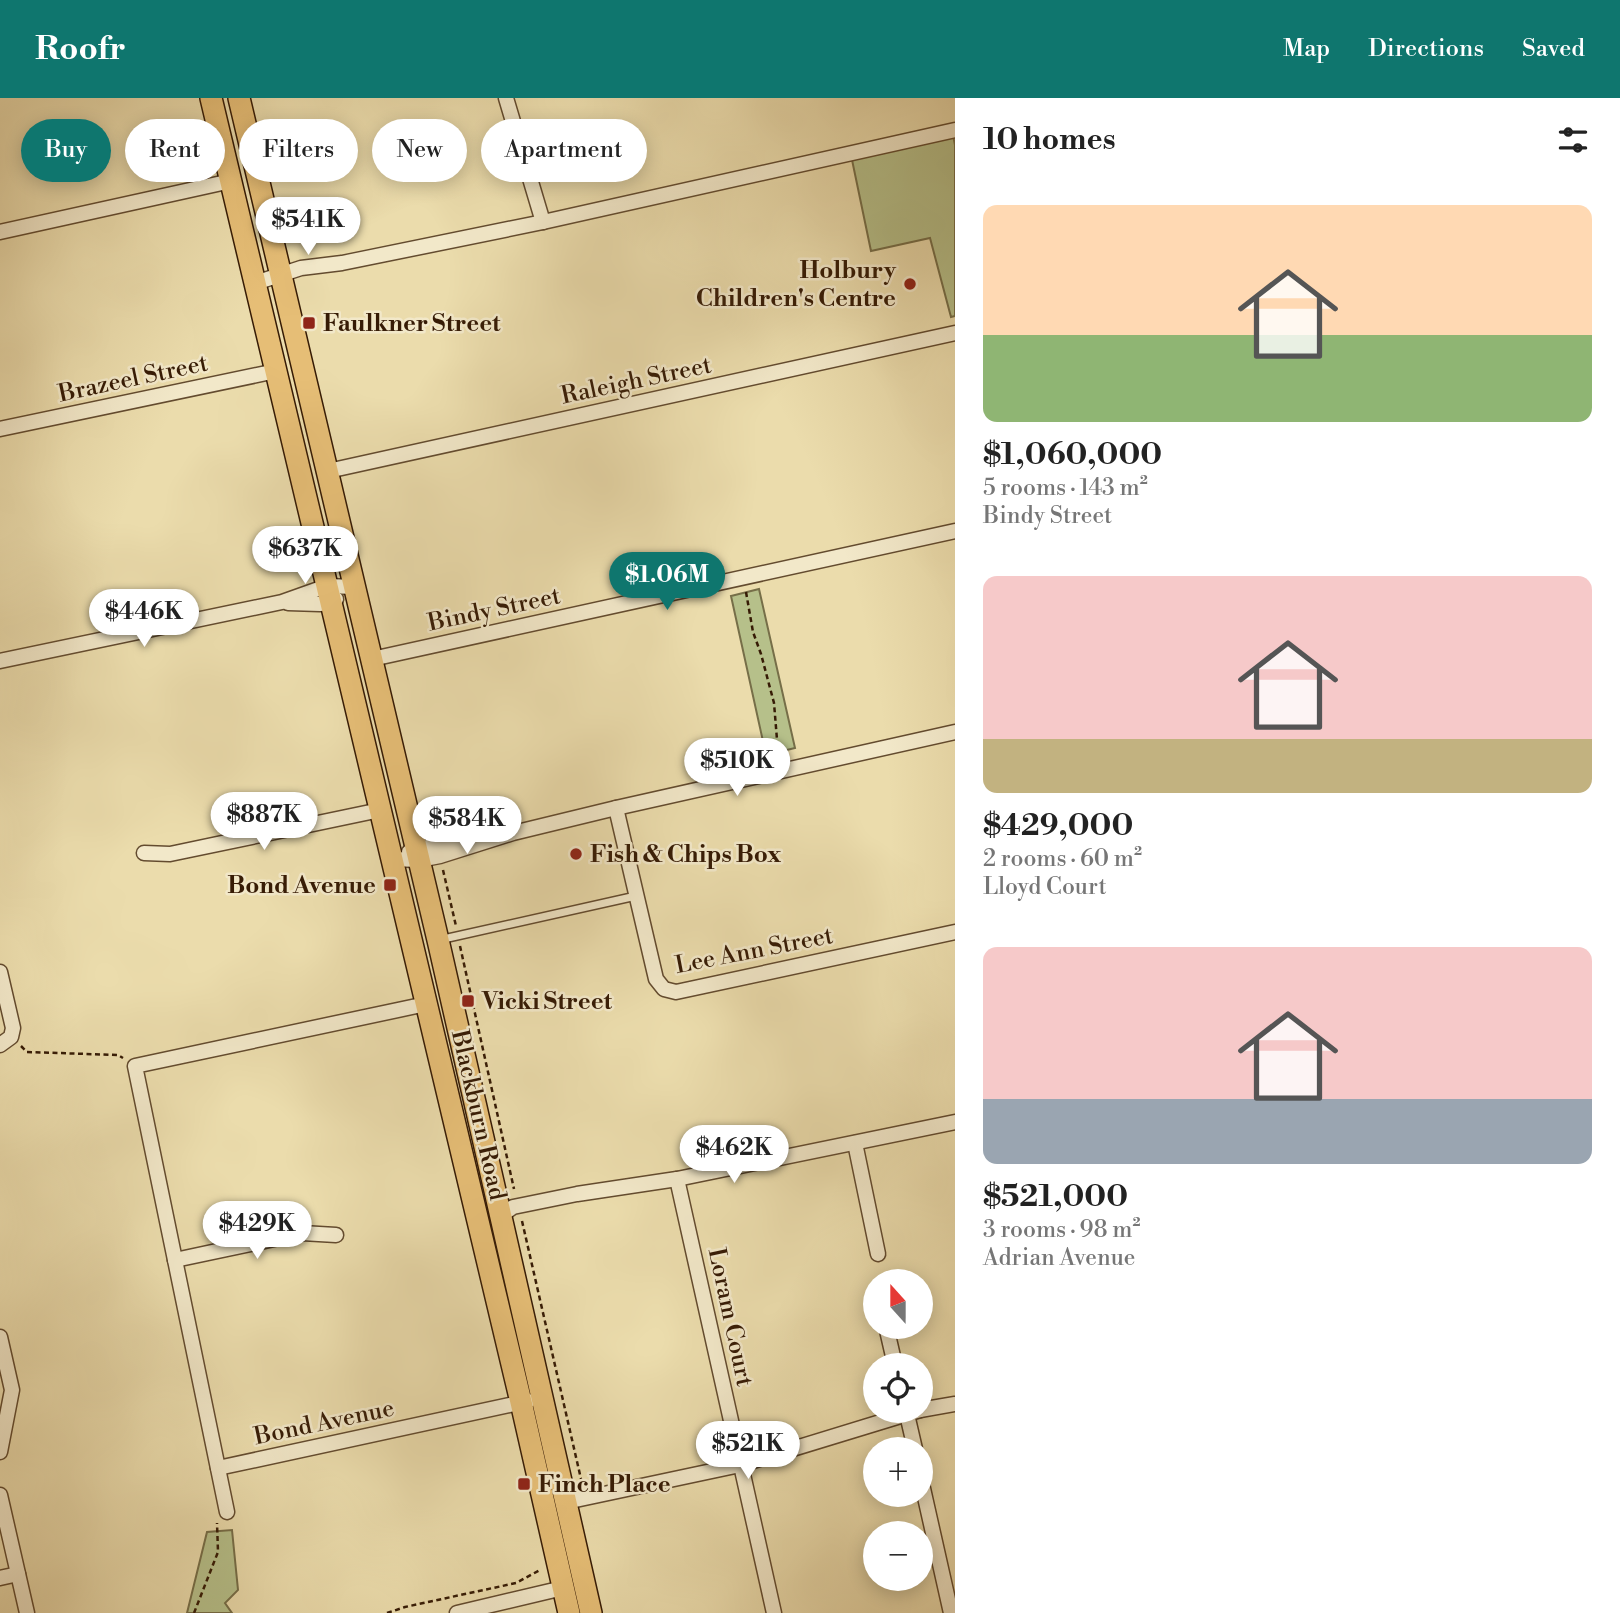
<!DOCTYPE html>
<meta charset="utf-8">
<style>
:root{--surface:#fff;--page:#f6f6f6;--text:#222;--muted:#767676;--accent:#0f766e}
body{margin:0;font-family:"Libre Bodoni",serif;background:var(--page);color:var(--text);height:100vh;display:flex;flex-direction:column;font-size:26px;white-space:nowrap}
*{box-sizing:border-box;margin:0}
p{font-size:23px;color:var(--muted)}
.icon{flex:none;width:38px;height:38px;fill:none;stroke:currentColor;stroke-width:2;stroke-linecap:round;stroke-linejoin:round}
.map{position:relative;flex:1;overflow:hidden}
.side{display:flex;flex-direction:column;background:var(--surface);width:665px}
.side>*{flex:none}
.banner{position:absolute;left:21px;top:21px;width:665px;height:63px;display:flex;gap:14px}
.needle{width:46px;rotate:339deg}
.buttons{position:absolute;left:863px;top:1171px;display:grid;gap:14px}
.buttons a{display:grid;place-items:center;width:70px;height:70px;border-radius:50%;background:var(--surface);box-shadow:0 4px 18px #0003;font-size:35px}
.price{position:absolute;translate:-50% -60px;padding:0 16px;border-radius:24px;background:#fff;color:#222;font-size:23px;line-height:46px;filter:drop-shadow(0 2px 4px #0008)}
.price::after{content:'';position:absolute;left:50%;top:42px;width:21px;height:16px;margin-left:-10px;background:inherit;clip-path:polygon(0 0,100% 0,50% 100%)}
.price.active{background:var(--accent);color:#fff}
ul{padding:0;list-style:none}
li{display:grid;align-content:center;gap:14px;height:371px;padding:0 28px}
li span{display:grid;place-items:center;height:217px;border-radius:14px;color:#555}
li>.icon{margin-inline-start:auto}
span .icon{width:126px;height:126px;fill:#fffc;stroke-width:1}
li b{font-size:30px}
h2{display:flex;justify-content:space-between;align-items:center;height:84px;padding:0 28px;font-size:30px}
.pill{padding:0 24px;border-radius:32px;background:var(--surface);box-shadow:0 4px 18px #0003;font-size:24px;line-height:63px}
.pill.active{background:var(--accent);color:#fff}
header{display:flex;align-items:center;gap:42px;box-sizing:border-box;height:98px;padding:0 35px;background:var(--accent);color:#fff}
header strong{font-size:33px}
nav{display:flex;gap:38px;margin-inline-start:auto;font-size:24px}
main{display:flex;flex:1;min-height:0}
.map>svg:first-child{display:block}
.green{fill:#b6c08a;stroke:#766e48;stroke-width:2}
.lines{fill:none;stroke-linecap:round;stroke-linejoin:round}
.service-casing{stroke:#634b2f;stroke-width:10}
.minor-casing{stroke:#634b2f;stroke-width:17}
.primary-casing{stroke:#361b05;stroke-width:24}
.path{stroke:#361b05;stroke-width:2.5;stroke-dasharray:5 3.5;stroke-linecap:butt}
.service{stroke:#f2e8c9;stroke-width:7}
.minor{stroke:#f2e8c9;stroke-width:14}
.primary{stroke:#e6be76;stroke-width:21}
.poi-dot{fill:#8f2418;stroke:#f2e8c9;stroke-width:2.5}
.labels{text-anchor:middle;stroke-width:5;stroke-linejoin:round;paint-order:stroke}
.poi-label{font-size:24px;font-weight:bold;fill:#361b05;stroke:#f2e8c9;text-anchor:start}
.street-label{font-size:24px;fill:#361b05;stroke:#f2e8c9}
</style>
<header>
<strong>Roofr</strong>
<nav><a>Map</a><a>Directions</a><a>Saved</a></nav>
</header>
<main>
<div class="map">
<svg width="955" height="1515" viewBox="0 0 955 1515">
<rect width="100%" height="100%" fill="#ebdcac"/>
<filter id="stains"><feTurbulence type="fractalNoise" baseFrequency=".00286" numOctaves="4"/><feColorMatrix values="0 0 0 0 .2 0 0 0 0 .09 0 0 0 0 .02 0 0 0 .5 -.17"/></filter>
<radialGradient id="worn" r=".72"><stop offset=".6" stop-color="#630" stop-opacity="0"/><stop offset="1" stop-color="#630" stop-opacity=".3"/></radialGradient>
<g class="green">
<path d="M953 37 955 47V218L951 219 930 140 871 153 851 57Z"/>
<path d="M759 491 795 650 766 657 731 498Z"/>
<path d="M232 1432 238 1492 225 1505 232 1515H187L207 1434Z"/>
</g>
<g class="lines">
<defs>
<path id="service" d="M439 842 636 798"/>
<g id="minor">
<path d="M506 0 543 124"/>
<path d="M0 134 231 83"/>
<path d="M255 185 301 170 342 165 543 124 955 32"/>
<path d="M0 331 276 273"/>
<path d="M328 373 955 235"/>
<path d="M288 505 320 506 336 501"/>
<path d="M372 561 955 433"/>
<path d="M0 563 282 504 327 488 355 489"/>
<path d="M616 710 656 881 664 891 676 894 955 834"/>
<path d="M409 754 438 746 482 739"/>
<path d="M144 755 170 756 380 712"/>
<path d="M392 761 419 762 440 758 513 735 616 710 955 634"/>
<path d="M0 874 13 930 11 939 0 947"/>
<path d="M855 1045 878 1156"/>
<path d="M677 1081 774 1515"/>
<path d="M500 1118 513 1109 577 1096 677 1081 955 1024"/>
<path d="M175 1162 302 1135 336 1137"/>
<path d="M886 1228 895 1267"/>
<path d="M0 1239 12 1292 0 1354"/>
<path d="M906 1312 915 1351"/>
<path d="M920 1312 955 1306"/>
<path d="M218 1370 528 1303"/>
<path d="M920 1377 951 1515"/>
<path d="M0 1397 27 1515"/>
<path d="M566 1404 740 1367 920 1312"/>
<path d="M227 1414 135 968 426 906"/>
<path d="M0 1480 18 1476"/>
<path d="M457 1515 563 1490"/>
</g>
<g id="primary">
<path d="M211 0 521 1304 569 1515"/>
<path d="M239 0 438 842 591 1515"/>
</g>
</defs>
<use href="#service" class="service-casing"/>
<use href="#minor" class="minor-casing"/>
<use href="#primary" class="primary-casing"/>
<g class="path">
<path d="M746 494 753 534 761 556 774 605 778 654"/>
<path d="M443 772 456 828"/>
<path d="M460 848 514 1091"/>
<path d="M21 948 27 954 118 957 123 960"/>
<path d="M522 1123 581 1381"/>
<path d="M194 1515 218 1454 217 1425"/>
<path d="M387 1515 405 1509 516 1485 540 1472"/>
</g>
<use href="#service" class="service"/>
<use href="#minor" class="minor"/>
<use href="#primary" class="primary"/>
</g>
<g class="poi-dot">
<circle cx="910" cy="186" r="7"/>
<rect x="302" y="218" width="14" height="14" rx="3.5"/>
<circle cx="576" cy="756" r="7"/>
<rect x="383" y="780" width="14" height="14" rx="3.5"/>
<rect x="461" y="896" width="14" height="14" rx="3.5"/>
<rect x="517" y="1379" width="14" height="14" rx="3.5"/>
</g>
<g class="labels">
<g class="poi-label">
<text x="896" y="180" text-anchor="end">Holbury<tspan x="896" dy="28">Children's Centre</tspan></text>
<text x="323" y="233">Faulkner Street</text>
<text x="590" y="764">Fish &amp; Chips Box</text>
<text x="376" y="795" text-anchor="end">Bond Avenue</text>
<text x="482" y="911">Vicki Street</text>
<text x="538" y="1394">Finch Place</text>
</g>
<g class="street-label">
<text transform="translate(133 280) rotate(-12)" y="8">Brazeel Street</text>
<text transform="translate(636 282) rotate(-12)" y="8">Raleigh Street</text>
<text transform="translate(494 511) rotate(-12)" y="8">Bindy Street</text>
<text transform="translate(754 852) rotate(-11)" y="8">Lee Ann Street</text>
<text transform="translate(479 1017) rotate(77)" y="8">Blackburn Road</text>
<text transform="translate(731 1219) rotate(78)" y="8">Loram Court</text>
<text transform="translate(324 1324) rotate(-12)" y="8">Bond Avenue</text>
</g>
</g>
<rect width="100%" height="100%" filter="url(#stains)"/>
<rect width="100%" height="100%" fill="url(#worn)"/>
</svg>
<div class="buttons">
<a><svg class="needle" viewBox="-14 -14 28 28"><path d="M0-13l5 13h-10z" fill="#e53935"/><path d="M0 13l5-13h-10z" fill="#767676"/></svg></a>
<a><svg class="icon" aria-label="locate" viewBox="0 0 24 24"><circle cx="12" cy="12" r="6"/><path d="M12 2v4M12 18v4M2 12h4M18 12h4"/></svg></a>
<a>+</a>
<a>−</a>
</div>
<b class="price" style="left:308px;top:159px">$541K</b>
<b class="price" style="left:305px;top:488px">$637K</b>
<b class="price active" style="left:667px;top:514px">$1.06M</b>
<b class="price" style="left:144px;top:551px">$446K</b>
<b class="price" style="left:737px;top:700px">$510K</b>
<b class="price" style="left:264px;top:754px">$887K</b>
<b class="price" style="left:467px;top:758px">$584K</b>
<b class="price" style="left:734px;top:1087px">$462K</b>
<b class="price" style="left:257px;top:1163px">$429K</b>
<b class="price" style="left:748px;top:1383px">$521K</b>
<div class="banner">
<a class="pill active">Buy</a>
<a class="pill">Rent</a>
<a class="pill">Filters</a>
<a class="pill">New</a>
<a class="pill">Apartment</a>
</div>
</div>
<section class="side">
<h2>10 homes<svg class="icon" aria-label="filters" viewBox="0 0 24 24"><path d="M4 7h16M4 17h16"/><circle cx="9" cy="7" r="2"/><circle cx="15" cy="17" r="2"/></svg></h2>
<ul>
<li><span style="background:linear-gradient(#ffd9b3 60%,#8fb573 0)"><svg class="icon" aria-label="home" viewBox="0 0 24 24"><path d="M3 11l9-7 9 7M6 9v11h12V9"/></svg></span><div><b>$1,060,000</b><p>5 rooms · 143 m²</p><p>Bindy Street</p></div></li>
<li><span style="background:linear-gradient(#f6c9c9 75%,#c2b280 0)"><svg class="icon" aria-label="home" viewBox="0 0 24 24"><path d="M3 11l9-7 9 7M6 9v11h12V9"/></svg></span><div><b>$429,000</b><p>2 rooms · 60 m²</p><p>Lloyd Court</p></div></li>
<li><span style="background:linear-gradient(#f6c9c9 70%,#9aa5b1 0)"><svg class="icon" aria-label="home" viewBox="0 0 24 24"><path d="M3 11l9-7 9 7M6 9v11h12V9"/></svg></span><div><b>$521,000</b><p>3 rooms · 98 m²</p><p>Adrian Avenue</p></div></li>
</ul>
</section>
</main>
